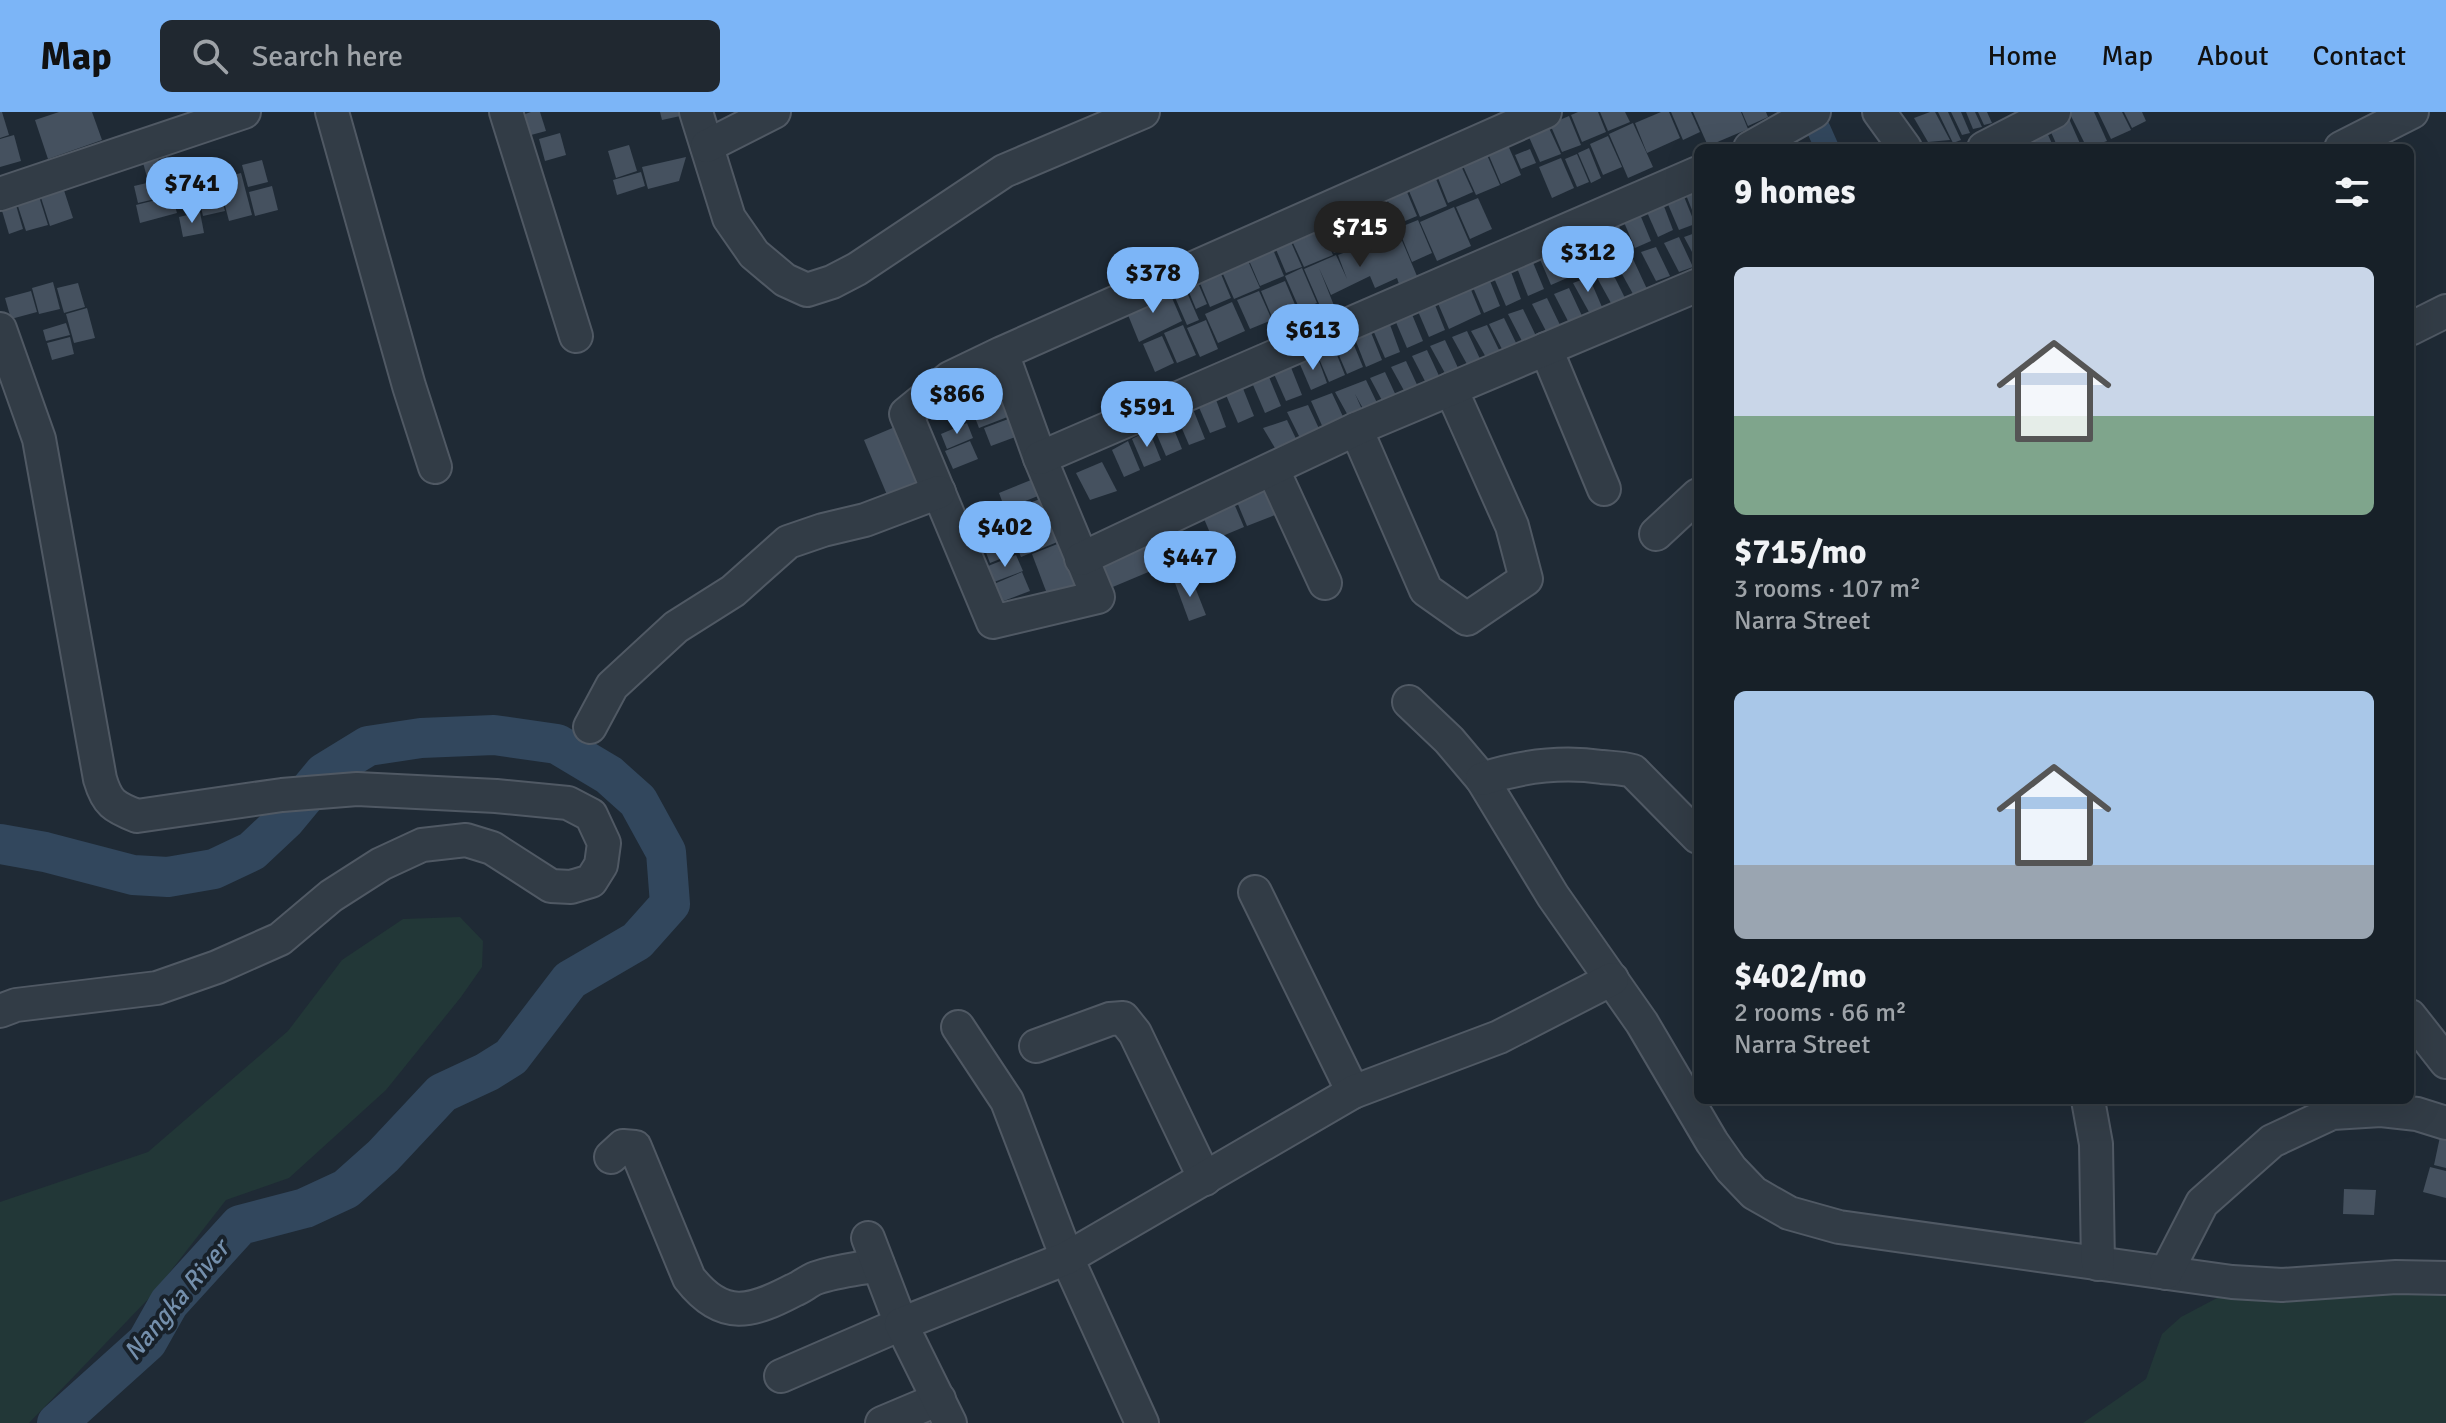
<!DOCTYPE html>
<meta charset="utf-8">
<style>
:root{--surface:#172028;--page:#202830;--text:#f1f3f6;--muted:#9ea3a8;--line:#363e45;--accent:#7cb5f7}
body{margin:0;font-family:Signika,sans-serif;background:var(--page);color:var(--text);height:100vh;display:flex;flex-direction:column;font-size:30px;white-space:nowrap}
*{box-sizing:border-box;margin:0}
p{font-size:26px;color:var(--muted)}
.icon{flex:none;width:44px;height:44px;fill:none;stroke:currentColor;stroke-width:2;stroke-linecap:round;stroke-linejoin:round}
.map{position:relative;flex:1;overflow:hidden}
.sheet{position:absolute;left:1694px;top:32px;width:720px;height:960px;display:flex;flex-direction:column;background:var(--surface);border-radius:12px;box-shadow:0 8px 32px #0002,0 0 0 2px var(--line)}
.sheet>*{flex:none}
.price{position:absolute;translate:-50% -68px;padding:0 18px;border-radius:28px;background:var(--accent);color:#111;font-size:26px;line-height:52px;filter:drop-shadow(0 2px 4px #0008)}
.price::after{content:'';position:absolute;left:50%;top:48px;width:24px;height:18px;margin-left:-12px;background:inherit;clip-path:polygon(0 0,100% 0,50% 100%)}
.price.active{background:#222;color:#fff}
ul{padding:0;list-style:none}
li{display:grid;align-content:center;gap:16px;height:424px;padding:0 40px}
li span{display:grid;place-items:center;height:248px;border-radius:12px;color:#555}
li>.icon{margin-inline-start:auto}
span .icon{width:144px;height:144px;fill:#fffc;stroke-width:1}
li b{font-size:34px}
h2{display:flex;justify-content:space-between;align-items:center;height:96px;padding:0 40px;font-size:34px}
header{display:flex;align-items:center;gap:48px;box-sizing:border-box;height:112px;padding:0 40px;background:var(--accent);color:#111}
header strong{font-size:38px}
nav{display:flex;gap:44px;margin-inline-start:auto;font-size:28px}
.search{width:560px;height:72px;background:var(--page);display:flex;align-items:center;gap:20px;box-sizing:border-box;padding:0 28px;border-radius:12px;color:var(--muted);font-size:30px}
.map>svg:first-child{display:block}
.green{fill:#223737}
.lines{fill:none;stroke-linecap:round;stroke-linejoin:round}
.canal{stroke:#32475d;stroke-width:24}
.river{stroke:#32475d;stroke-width:40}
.building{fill:#45515f}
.minor-casing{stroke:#505964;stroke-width:36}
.minor{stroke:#323c46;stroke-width:32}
.labels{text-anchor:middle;stroke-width:8;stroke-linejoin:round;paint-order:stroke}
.water-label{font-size:26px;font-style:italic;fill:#748fac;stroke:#18212a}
</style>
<header>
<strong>Map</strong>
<div class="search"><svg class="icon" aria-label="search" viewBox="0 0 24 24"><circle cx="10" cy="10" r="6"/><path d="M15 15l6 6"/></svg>Search here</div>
<nav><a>Home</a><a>Map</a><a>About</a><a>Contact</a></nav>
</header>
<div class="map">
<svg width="2446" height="1311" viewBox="0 0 2446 1311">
<rect width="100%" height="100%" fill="#1f2a35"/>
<g class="green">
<path d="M460 805 483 829 482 855 461 885 386 978 289 1066 226 1088 152 1183 29 1311H0V1090L148 1040 288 919 342 848 403 807Z"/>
<path d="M2446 1182V1311H2083L2146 1267 2162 1222 2181 1205 2217 1186Z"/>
</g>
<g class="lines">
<path class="canal" d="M1819 18 1827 36"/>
<path class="river" d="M0 732 45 740 133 763 168 765 214 757 252 739 285 708 324 661 368 634 421 626 494 623 557 632 609 663 638 689 666 740 670 792 637 829 570 868 511 945 487 960 442 981 383 1044 346 1077 305 1096 240 1113 169 1191 147 1230 57 1311"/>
</g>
<g class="building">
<path d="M0 0H2L9 23 0 26Z"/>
<path d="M59 0H92L102 28 48 47 35 8Z"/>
<path d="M531 0H540L546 19 531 23 525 2Z"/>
<path d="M660 0H685V3L662 8Z"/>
<path d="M1578 0H1598L1606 20 1582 30 1571 3Z"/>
<path d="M1600 0H1625L1630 10 1608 19Z"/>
<path d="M1661 0H1669L1680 26 1647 41 1635 11Z"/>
<path d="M1671 0H1691L1700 20 1683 28Z"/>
<path d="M1693 0H1741L1748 17 1708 34Z"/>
<path d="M1742 0H1766L1768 5 1748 14Z"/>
<path d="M1930 0H1935L1950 28 1928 30 1914 6Z"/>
<path d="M1938 0H1948L1961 28 1953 31Z"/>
<path d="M1951 0H1961L1970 21 1962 23Z"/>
<path d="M1966 0H1975L1982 15 1973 17Z"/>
<path d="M1978 0H1987L1992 11 1984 13Z"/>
<path d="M2066 0 2082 36H2058L2047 11Z"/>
<path d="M2069 0H2094L2107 29 2087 36Z"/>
<path d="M2098 0H2122L2131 18 2111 27Z"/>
<path d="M2124 0H2142L2146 9 2132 16Z"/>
<path d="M1569 4 1581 33 1562 40 1550 12Z"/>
<path d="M1633 11 1653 55 1628 66 1609 22Z"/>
<path d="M2044 14 2054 36H2029L2024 24Z"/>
<path d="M1549 16 1561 42 1540 50 1529 25Z"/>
<path d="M560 21 566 43 545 49 539 27Z"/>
<path d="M14 23 21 49 0 55V27Z"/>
<path d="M1608 24 1622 55 1603 63 1590 32Z"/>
<path d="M1507 31 1521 63 1501 72 1487 39Z"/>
<path d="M629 33 637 59 616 66 608 39Z"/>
<path d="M1589 36 1601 66 1591 71 1578 41Z"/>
<path d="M1530 37 1536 51 1521 57 1515 43Z"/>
<path d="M156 39 163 65 148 69 141 43Z"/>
<path d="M1577 42 1589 70 1577 75 1565 47Z"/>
<path d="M1487 43 1500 73 1476 83 1463 54Z"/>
<path d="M686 45 679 69 648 77 642 55Z"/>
<path d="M1561 46 1574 76 1552 86 1539 55Z"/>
<path d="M262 48 268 70 248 75 242 53Z"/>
<path d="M1462 56 1473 80 1448 91 1438 66Z"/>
<path d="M641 60 645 74 617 83 613 68Z"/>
<path d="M241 61 252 103 229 109 218 67Z"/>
<path d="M60 66 73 106 50 114 37 73Z"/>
<path d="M164 67 168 84 138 91 134 74Z"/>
<path d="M1436 67 1447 94 1420 105 1409 79Z"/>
<path d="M272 74 278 98 255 104 249 80Z"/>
<path d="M219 76 225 99 203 104 198 82Z"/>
<path d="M1698 77V113L1686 83Z"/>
<path d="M37 78 48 113 26 119 15 85Z"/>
<path d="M1407 80 1417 104 1398 112 1388 89Z"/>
<path d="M1683 82 1695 112 1679 118 1667 90Z"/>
<path d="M13 83 23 117 9 122 0 92Z"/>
<path d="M172 84 177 101 140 111 136 93Z"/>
<path d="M1478 86 1492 117 1470 127 1456 95Z"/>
<path d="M1662 89 1673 118 1658 125 1646 98Z"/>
<path d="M1385 90 1397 117 1378 125 1366 98Z"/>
<path d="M1454 95 1471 134 1437 149 1420 110Z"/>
<path d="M1365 99 1375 124 1356 133 1345 108Z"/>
<path d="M200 100 204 121 183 125 179 105Z"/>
<path d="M1639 100 1651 129 1635 136 1623 108Z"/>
<path d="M1418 108 1432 141 1412 150 1398 116Z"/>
<path d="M1617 109 1629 139 1613 145 1602 118Z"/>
<path d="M1343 110 1353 133 1334 141 1324 118Z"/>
<path d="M1322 118 1333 143 1304 155 1293 131Z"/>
<path d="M1596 119 1608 148 1592 155 1580 127Z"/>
<path d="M1698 120V151L1684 125Z"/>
<path d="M1400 124 1417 164 1399 172 1397 166 1375 176 1370 164 1331 183 1319 156 1335 196 1323 201 1304 157 1336 143 1347 167 1338 143 1380 127 1382 132Z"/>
<path d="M1679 125 1693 155 1679 160 1664 131Z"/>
<path d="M1290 128 1302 155 1286 161 1275 135Z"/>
<path d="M1577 128 1589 158 1573 164 1561 136Z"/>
<path d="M1272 135 1284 164 1260 174 1248 146Z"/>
<path d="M1656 135 1670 164 1656 169 1641 140Z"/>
<path d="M1555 137 1567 166 1551 173 1539 145Z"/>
<path d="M1245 142 1260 176 1234 187 1219 153Z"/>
<path d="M1633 147 1647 177 1633 182 1617 153Z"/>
<path d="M1532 148 1544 177 1528 184 1517 156Z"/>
<path d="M1218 155 1231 186 1210 195 1197 164Z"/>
<path d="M1302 156 1317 191 1300 198 1285 164Z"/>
<path d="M1610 156 1625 186 1611 191 1595 162Z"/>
<path d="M1510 157 1521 187 1506 194 1494 166Z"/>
<path d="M1195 164 1207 192 1196 197 1184 168Z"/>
<path d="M1488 164 1500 194 1484 201 1472 173Z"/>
<path d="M1589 165 1602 195 1589 200 1573 171Z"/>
<path d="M1182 169 1199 208 1187 213 1170 174Z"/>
<path d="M1285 169 1299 202 1275 212 1261 179Z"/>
<path d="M53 170 60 197 39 202 32 176Z"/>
<path d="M78 171 85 195 64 201 57 176Z"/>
<path d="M1469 173 1481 202 1449 217 1437 189Z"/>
<path d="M1569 176 1583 206 1569 211 1554 182Z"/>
<path d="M31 179 37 200 11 207 5 186Z"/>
<path d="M1169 179 1182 209 1139 230 1124 193Z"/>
<path d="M1259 179 1272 208 1250 217 1237 188Z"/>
<path d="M1547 186 1561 215 1547 221 1532 192Z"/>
<path d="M1433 188 1445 218 1429 225 1417 197Z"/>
<path d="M1232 190 1245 219 1218 231 1205 202Z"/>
<path d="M87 196 95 226 74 231 66 202Z"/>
<path d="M1523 197 1537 226 1523 231 1508 202Z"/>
<path d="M1411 200 1423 229 1407 236 1395 208Z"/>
<path d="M1504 206 1518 235 1504 241 1489 212Z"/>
<path d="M1206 208 1218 237 1200 245 1187 216Z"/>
<path d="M1389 210 1400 240 1385 246 1373 218Z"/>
<path d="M66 211 70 223 46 229 43 218Z"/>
<path d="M1183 213 1196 243 1177 251 1164 221Z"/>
<path d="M1487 213 1501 242 1487 247 1471 219Z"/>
<path d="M1370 218 1382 248 1366 255 1355 227Z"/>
<path d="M1467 219 1481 249 1468 254 1452 225Z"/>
<path d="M1162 224 1174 251 1155 260 1143 232Z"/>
<path d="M70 225 74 242 52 248 47 231Z"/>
<path d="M1351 226 1363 255 1347 262 1335 234Z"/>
<path d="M1445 228 1459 258 1446 263 1430 234Z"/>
<path d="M1333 233 1345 263 1329 270 1317 242Z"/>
<path d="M1427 238 1441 268 1427 273 1412 244Z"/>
<path d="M1316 241 1327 271 1311 278 1299 250Z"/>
<path d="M1406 249 1420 279 1407 284 1391 255Z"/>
<path d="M1290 253 1302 283 1286 289 1274 262Z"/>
<path d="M1385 260 1399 290 1385 294 1370 266Z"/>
<path d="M993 262 1010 304 979 316 963 274Z"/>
<path d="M1269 265 1281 294 1265 301 1253 273Z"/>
<path d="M1366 268 1380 297 1366 302 1355 282 1365 304 1351 309 1335 280Z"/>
<path d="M1242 274 1254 304 1238 311 1226 283Z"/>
<path d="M1332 281 1346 311 1324 318 1311 289Z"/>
<path d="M1215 285 1226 315 1210 321 1198 293Z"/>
<path d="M1308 293 1322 323 1302 330 1287 300Z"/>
<path d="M1193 297 1205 327 1189 333 1177 305Z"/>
<path d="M1011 306 1018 324 991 334 984 316Z"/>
<path d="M1170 308 1182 337 1166 344 1154 316Z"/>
<path d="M1287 308 1301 337 1281 346 1263 316Z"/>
<path d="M967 311 973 326 947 337 941 322Z"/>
<path d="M902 312 928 374 890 390 864 328Z"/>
<path d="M1149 318 1161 348 1144 355 1132 327Z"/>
<path d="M970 329 978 347 953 357 945 339Z"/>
<path d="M1128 329 1140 358 1124 365 1112 338Z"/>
<path d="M1102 350 1117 379 1090 388 1076 361Z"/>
<path d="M1041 364 1048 380 1005 397 999 381Z"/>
<path d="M1266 378 1275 403 1247 414 1237 390Z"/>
<path d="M1040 387 1045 402 1010 416 1004 401Z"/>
<path d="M1233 389 1244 415 1213 428 1202 402Z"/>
<path d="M998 395 1006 416 991 422 1005 418 1015 441 990 451 972 404Z"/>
<path d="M1056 400 1067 426 1021 445 1010 418Z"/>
<path d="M1179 417 1190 442 1161 454 1151 428Z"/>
<path d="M1065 429 1083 474 1049 487 1032 442Z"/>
<path d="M1149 433 1158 456 1108 477 1098 453Z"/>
<path d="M1016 443 1023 459 994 470 988 454Z"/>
<path d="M1192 444 1198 459 1168 471 1162 456Z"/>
<path d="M1022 460 1030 479 1001 490 994 472Z"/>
<path d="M1191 465 1206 503 1189 509 1175 471Z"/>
<path d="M2441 1020 2446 1021V1056L2434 1053Z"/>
<path d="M2430 1055 2446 1059V1086L2423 1080Z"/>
<path d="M2344 1077 2376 1078 2374 1103 2343 1102Z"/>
</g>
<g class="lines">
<defs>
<g id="minor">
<path d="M332 0 409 274 435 355"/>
<path d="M506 0 576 224"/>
<path d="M696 0 729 106 754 142 785 168 807 178 832 170 857 157 1004 59 1143 0"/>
<path d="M1879 0 1905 36"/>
<path d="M707 34 774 0"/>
<path d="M1750 36 1814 0"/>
<path d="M1984 36 2054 0"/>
<path d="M2341 36 2412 0"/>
<path d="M0 82 244 0"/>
<path d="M0 217 39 327 100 667C107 691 114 695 137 704L282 683 357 677 496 684 568 691 591 703 604 731 601 753 591 769 571 775 551 774 492 736 466 728 422 733 381 752 331 784 280 827 217 855 157 876 16 893 0 899"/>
<path d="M2410 217 2446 199"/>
<path d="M1546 237 1604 377"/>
<path d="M1002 241 1040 346 1098 485 993 510 906 302 950 266 1002 241 1545 0"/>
<path d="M1356 317 1426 478 1467 507 1526 467 1512 414 1451 277"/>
<path d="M1040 346 1698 61"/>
<path d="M1273 358 1325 471"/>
<path d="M1656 422 1698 383"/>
<path d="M1081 447 1356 317 1698 173"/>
<path d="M1409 590 1449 628 1482 667 1553 784 1642 911 1712 1030 1731 1057 1754 1081 1789 1101 1839 1115 2232 1170 2282 1173 2396 1165 2446 1166"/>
<path d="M590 615 612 574 676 515 733 479 788 430 823 418 865 408 939 380"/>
<path d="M1482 667C1522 654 1560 649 1602 655 1613 656 1622 656 1633 659L1698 725"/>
<path d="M1255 780 1353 980"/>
<path d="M2410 904 2446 950"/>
<path d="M958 915 1007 989 1067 1146 1142 1311"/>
<path d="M1036 934 1110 907 1123 906 1135 921 1205 1067"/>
<path d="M2088 988 2096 1032 2098 1152"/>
<path d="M611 1045 623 1034 635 1035 689 1166C723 1210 752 1200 794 1178 802 1175 808 1169 816 1166 836 1159 858 1157 878 1153"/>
<path d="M2166 1161 2202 1091 2272 1029 2332 1001 2381 998 2417 1002 2446 1011"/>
<path d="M781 1264 901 1212 868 1126"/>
<path d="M882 1311 939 1287"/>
<path d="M950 1311 901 1212 1067 1146 1353 980 1499 925 1612 867"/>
</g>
</defs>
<use href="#minor" class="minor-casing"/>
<use href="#minor" class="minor"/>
</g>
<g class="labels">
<g class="water-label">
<text transform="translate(176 1188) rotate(-50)" y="9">Nangka River</text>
</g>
</g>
</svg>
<b class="price" style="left:192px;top:113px">$741</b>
<b class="price active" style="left:1360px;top:157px">$715</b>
<b class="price" style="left:1588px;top:182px">$312</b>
<b class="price" style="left:1153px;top:203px">$378</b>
<b class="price" style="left:1313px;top:260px">$613</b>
<b class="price" style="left:957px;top:324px">$866</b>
<b class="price" style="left:1147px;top:337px">$591</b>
<b class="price" style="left:1005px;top:457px">$402</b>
<b class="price" style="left:1190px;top:487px">$447</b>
<section class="sheet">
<h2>9 homes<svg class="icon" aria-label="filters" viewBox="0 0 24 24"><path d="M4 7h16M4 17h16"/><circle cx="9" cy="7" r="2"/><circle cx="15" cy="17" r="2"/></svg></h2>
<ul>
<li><span style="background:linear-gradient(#c9d6e8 60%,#7fa58c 0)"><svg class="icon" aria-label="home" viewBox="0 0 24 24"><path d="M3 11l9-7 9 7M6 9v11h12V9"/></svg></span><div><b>$715/mo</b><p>3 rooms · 107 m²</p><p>Narra Street</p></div></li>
<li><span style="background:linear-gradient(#a9c7e8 70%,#9aa5b1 0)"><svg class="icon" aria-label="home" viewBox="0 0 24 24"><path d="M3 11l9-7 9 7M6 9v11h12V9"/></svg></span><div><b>$402/mo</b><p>2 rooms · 66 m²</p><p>Narra Street</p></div></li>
</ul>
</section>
</div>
